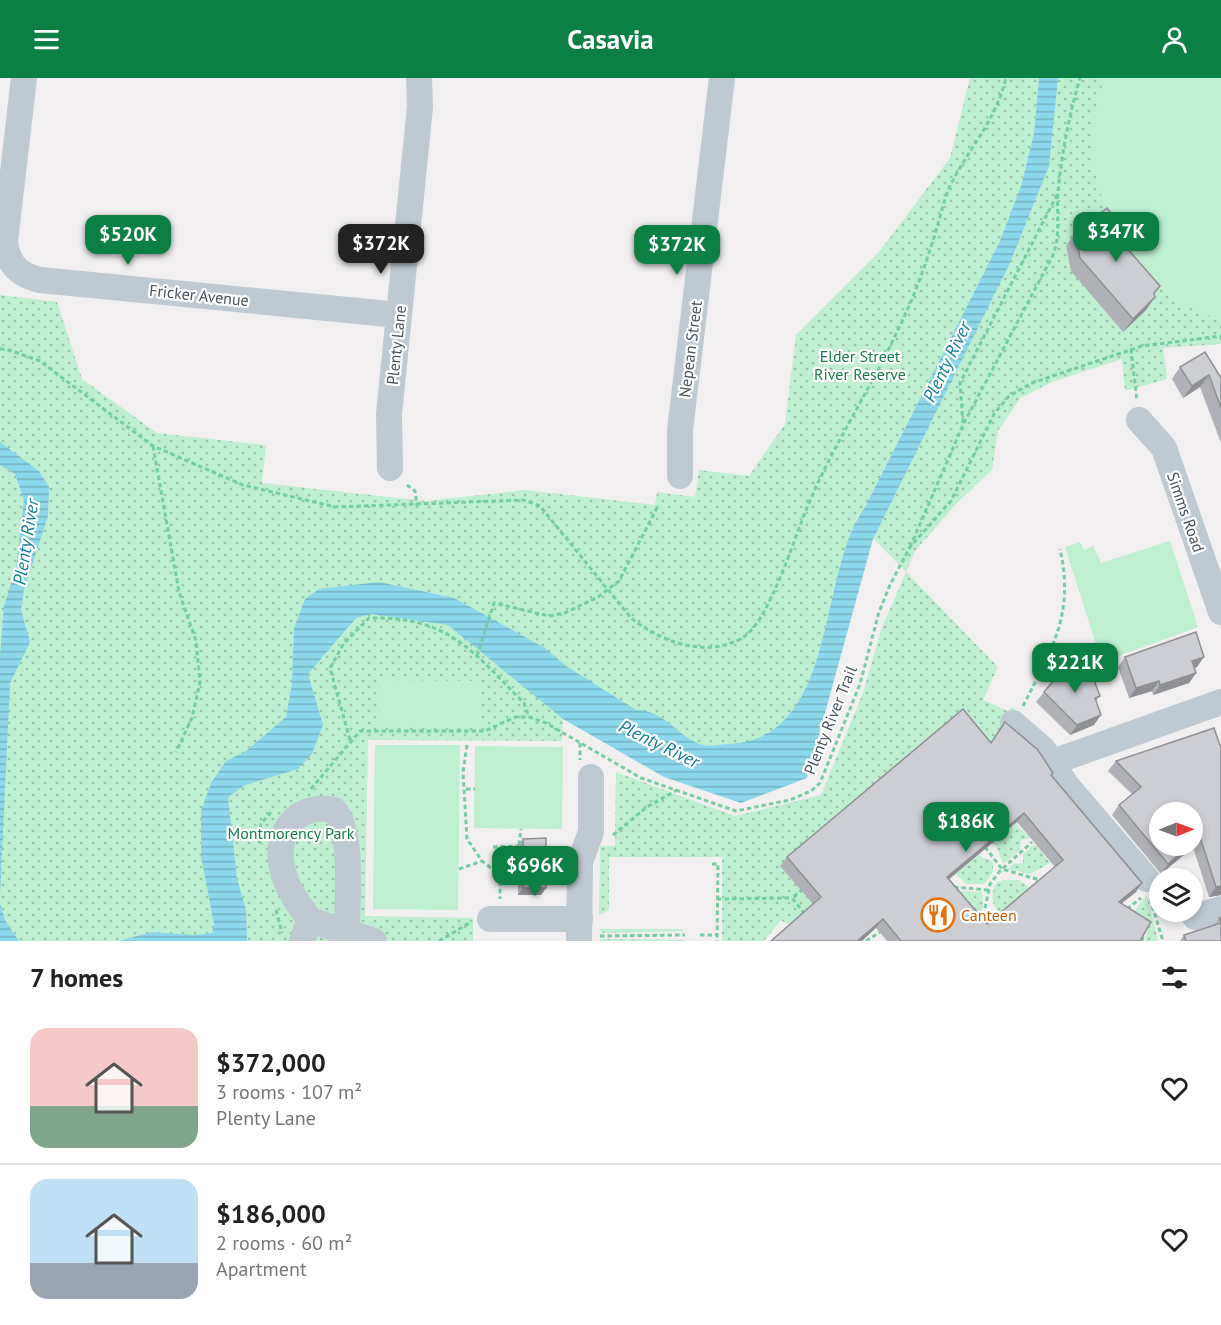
<!DOCTYPE html>
<meta charset="utf-8">
<style>
:root{--surface:#fff;--page:#f6f6f6;--text:#222;--muted:#767676;--line:#e0e0e0;--accent:#0b8043}
body{margin:0;font-family:"PT Sans",sans-serif;background:var(--page);color:var(--text);height:100vh;display:flex;flex-direction:column;font-size:22px;white-space:nowrap}
*{box-sizing:border-box;margin:0}
p{font-size:20px;color:var(--muted)}
.icon{flex:none;width:33px;height:33px;fill:none;stroke:currentColor;stroke-width:2;stroke-linecap:round;stroke-linejoin:round}
.map{position:relative;height:863px;overflow:hidden}
.panel{display:flex;flex-direction:column;background:var(--surface);flex:1}
.panel>*{flex:none}
.needle{width:39px;rotate:89deg}
.fabs{position:absolute;left:1149px;top:724px;display:grid;gap:12px}
.fabs a{display:grid;place-items:center;width:54px;height:54px;border-radius:50%;background:var(--surface);box-shadow:0 3px 9px #0003;font-size:30px}
.price{position:absolute;translate:-50% -51px;padding:0 14px;border-radius:12px;background:var(--accent);color:#fff;font-size:20px;line-height:39px;filter:drop-shadow(0 2px 3px #0008)}
.price::after{content:'';position:absolute;left:50%;top:36px;width:18px;height:14px;margin-left:-9px;background:inherit;clip-path:polygon(0 0,100% 0,50% 100%)}
.price.active{background:#222;color:#fff}
ul{padding:0;list-style:none}
li{display:flex;align-items:center;gap:18px;height:150px;padding:0 30px}
li+li{border-top:2px solid var(--line)}
li span{display:grid;place-items:center;flex:none;width:168px;height:120px;border-radius:18px;color:#555}
li>.icon{margin-inline-start:auto}
span .icon{width:72px;height:72px;fill:#fffc;stroke-width:1}
li b{font-size:26px}
h2{display:flex;justify-content:space-between;align-items:center;height:72px;padding:0 30px;font-size:26px}
header{display:flex;justify-content:space-between;align-items:center;height:78px;padding:0 30px;background:var(--accent);color:#fff;font-size:27px;font-weight:700}
.map>svg:first-child{display:block}
.grass{fill:url(#grass-dots)}
.garden{fill:#bdefd0}
.water{fill:url(#water-rules)}
.lines{fill:none;stroke-linecap:round;stroke-linejoin:round}
.path{stroke:#75cda2;stroke-width:3;stroke-dasharray:4.5 3;stroke-linecap:butt}
.minor{stroke:#bfc9d1;stroke-width:26}
.wall{fill:#afb1b6;fill-rule:evenodd}
.shaded-wall{fill:#8f9094}
.building{fill:#ccced4;stroke:#8f9094;stroke-width:1.5;fill-rule:evenodd}
.labels{text-anchor:middle;stroke-width:4.5;stroke-linejoin:round;paint-order:stroke}
.street-label{font-size:16px;fill:#47525c;stroke:#fff}
.park-label{font-size:16px;fill:#177e4a;stroke:#fff}
.food-label{font-size:16px;fill:#c56008;stroke:#fff;text-anchor:start}
.water-label{font-size:18px;font-style:italic;fill:#0d7d9b;stroke:#fff}
</style>
<header><svg class="icon" aria-label="menu" viewBox="0 0 24 24"><path d="M4 6h16M4 12h16M4 18h16"/></svg>Casavia<svg class="icon" aria-label="person" viewBox="0 0 24 24"><circle cx="12" cy="8" r="4"/><path d="M4 21q1-7 8-7t8 7"/></svg></header>
<div class="map">
<svg width="1221" height="863" viewBox="0 0 1221 863">
<defs>
<pattern id="grass-dots" width="8" height="8" patternUnits="userSpaceOnUse" patternTransform="scale(1.5)"><rect width="8" height="8" fill="#bdefd0"/><path d="M2 2h.1M6 6h.1" fill="none" stroke="#9bc4ac" stroke-width="1.8" stroke-linecap="round"/></pattern>
<pattern id="water-rules" width="6" height="5" patternUnits="userSpaceOnUse" patternTransform="scale(1.5)"><rect width="6" height="5" fill="#8bd8ec"/><path d="M0 2.5h6" fill="none" stroke="#73b2c2"/></pattern>
</defs>
<rect width="100%" height="100%" fill="#f1efef"/>
<g class="grass">
<path d="M970 0H1039L1034 55 1021 108 1000 163 865 429 855 442 865 451 1018 141 1048 0H1221V266L1163 270 1167 301 1125 313 1122 281 1052 304 1020 320 998 353 992 392 957 425 915 473 906 494 998 589 983 622 1008 633 1012 629 1017 633 1016 636 990 666 819 825 791 848 781 842 764 863H722V779H609V832L599 837 600 768H615L616 694 735 738 821 717 863 615 881 552 906 494 865 452 817 616 733 693 564 613 562 663 368 662 365 838 473 840V863H0V217L57 224 82 301 157 355 266 367 262 405 426 423 525 412 655 427 657 414 695 419 699 392 749 398 785 346 796 257 879 174 950 80Z"/>
<path d="M1016 746 1030 760 1021 762 1020 772 1003 786 996 768 992 765Z"/>
<path d="M1033 767H1036L1050 785 1030 796 1008 791 1013 786 1023 785V776Z"/>
<path d="M978 777 993 784V794L984 806H966L956 796Z"/>
<path d="M1004 802H1020L1032 812 1001 838C992 827 989 817 997 804Z"/>
<path d="M955 813 982 814C984 826 984 835 973 842Z"/>
<path d="M1147 817 1158 863H1145L1148 850 1130 839Z"/>
<path d="M598 851H682L684 853 603 855Z"/>
<path d="M602 861 684 862V863H598Z"/>
</g>
<g class="garden">
<path d="M1105 0H1221V240C1160 231 1106 151 1095 95 1089 66 1093 27 1105 0Z"/>
<path d="M1170 463 1198 549 1116 579 1111 565 1097 569 1065 469 1080 464 1084 472 1093 468 1101 485Z"/>
<path d="M380 602 482 603V650L380 649Z"/>
<path d="M375 667H460L458 832 373 831Z"/>
<path d="M475 668 563 669 562 751 474 750Z"/>
</g>
<g class="water">
<path d="M1039 0H1058L1049 88 1009 187 873 461 807 700 741 725 664 699 563 641 448 547 371 536 356 540 308 596 323 647 312 676 298 691 245 707 228 719 237 801 246 832 247 863H119L152 854 194 857 212 855 214 846 201 778V733L211 705 226 683 246 673 286 639 292 606 294 550 305 521 319 511 379 504 454 520 545 570 566 588 636 632C665 632 681 662 703 667 711 669 722 666 730 666 839 660 817 494 865 429L1000 163 1021 108 1034 55Z"/>
<path d="M0 364 39 393 49 409 48 438 24 512 21 532 30 564 10 605 0 818V578L4 528 16 490 24 422 15 396 0 387Z"/>
<path d="M0 825 5 842 19 863H0Z"/>
</g>
<g class="lines">
<g class="path">
<path d="M0 271 9 272 40 283 153 368 243 407 335 429 523 422 540 428 631 540C661 564 709 582 745 558 769 541 794 462 806 432 833 366 874 306 903 241 916 214 926 185 935 156 940 141 943 123 950 108 970 68 994 46 1006 0"/>
<path d="M1131 271 1137 323"/>
<path d="M963 345 960 305 1057 117"/>
<path d="M153 368 179 514 196 563 200 604 192 640 176 674"/>
<path d="M407 407 415 413 417 428"/>
<path d="M910 469 963 347 1053 177C1061 156 1056 135 1058 113 1062 75 1069 37 1080 0"/>
<path d="M1050 574 1112 580 1109 572"/>
<path d="M477 578 494 525 549 538 565 535 598 519 619 503 658 428"/>
<path d="M1023 628C1051 572 1075 537 1060 471"/>
<path d="M350 662 330 590 344 565 369 540C449 538 472 573 524 625L529 639"/>
<path d="M580 665V682"/>
<path d="M467 667 463 694 467 761 482 783 500 797V821"/>
<path d="M311 711 360 653H485L515 639H529L546 645 641 700 736 733 790 722 811 713 820 705 860 606 879 534 890 507 910 469 951 423 994 336 1009 318 1032 305 1142 268 1221 258"/>
<path d="M466 711H475"/>
<path d="M613 757 647 729 677 712"/>
<path d="M259 765 261 746 271 734"/>
<path d="M519 767 521 751"/>
<path d="M493 769 518 768"/>
<path d="M985 769 1002 791 1043 803"/>
<path d="M712 786H718L717 863"/>
<path d="M459 791 482 783"/>
<path d="M500 797 518 795"/>
<path d="M954 809 988 812"/>
<path d="M803 811 792 820 805 836"/>
<path d="M717 821 792 820"/>
<path d="M1150 821 1163 863"/>
<path d="M1127 831 1141 820"/>
<path d="M276 832 282 855"/>
<path d="M982 845 990 806 1000 793 1032 764"/>
<path d="M700 857H717"/>
<path d="M600 858 685 857"/>
<path d="M439 863 471 844"/>
<path d="M866 863 880 854"/>
<path d="M1142 863 1145 850"/>
</g>
<g class="minor">
<path d="M24 0 5 163C7 185 18 197 40 202L399 237"/>
<path d="M1139 342 1164 370 1221 534"/>
<path d="M390 390 389 336 420 29 419 0"/>
<path d="M680 398V352L722 0"/>
<path d="M1013 645 1043 671 1067 708 1147 801"/>
<path d="M1053 684 1221 624"/>
<path d="M1195 839 1221 831"/>
<path d="M490 841H580"/>
<path d="M310 842C300 828 289 814 284 797 272 760 292 724 334 732 354 753 347 823 347 852L342 863"/>
<path d="M302 863 310 842 374 863"/>
<path d="M579 863 580 784 591 754V699"/>
</g>
</g>
<g class="wall">
<path d="M1075 155 1130 163 1126 169 1160 208 1154 216 1146 232 1123 254 1071 193 1066 168Z"/>
<path d="M1180 289 1221 300V365L1200 309 1183 320 1172 301Z"/>
<path d="M1125 579 1197 589 1194 590 1196 595 1189 605 1153 617 1152 613 1129 620 1118 589Z"/>
<path d="M1079 598 1100 618 1096 623 1094 647 1070 657 1036 624 1044 614Z"/>
<path d="M991 665 1051 697 1136 814 1121 826 1140 863H887L876 850 813 826 780 788 787 779ZM1017 744 1055 789 987 846 949 801Z"/>
<path d="M1221 670V817L1209 819 1193 769 1161 796 1112 737 1119 727 1132 716 1108 693 1116 683Z"/>
<path d="M523 761 546 769 552 792H546V810L541 817H518V767Z"/>
<path d="M1221 839V863H1180L1184 857 1213 848 1219 840Z"/>
</g>
<g class="shaded-wall">
<path d="M1155 219 1146 232 1123 254 1133 241Z"/>
<path d="M1209 297 1200 309 1183 320 1192 308Z"/>
<path d="M1204 579 1197 589 1185 593 1192 583Z"/>
<path d="M1196 595 1189 605 1153 617 1160 607Z"/>
<path d="M1159 603 1152 613 1129 620 1136 610Z"/>
<path d="M1101 637 1094 647 1070 657 1077 647Z"/>
<path d="M1024 735 1017 744 941 808 947 799Z"/>
<path d="M1200 759 1193 769 1161 796 1168 786 1189 768H1192V765Z"/>
<path d="M546 786H557L552 792H541Z"/>
<path d="M1142 805 1136 814 1112 833 1119 824Z"/>
<path d="M1221 808V817L1209 819 1216 809Z"/>
<path d="M523 810H546L541 817H518Z"/>
<path d="M883 841 876 850 862 863H857Z"/>
</g>
<g class="building">
<path d="M1107 130 1130 163 1125 168 1160 208 1154 215 1155 219 1133 241 1080 180 1075 155Z"/>
<path d="M1205 274 1221 300V330L1209 297 1192 308 1180 289Z"/>
<path d="M1196 554 1204 579 1192 583 1196 595 1160 607 1159 603 1136 610 1125 579Z"/>
<path d="M1072 581 1079 598 1091 594 1100 618 1095 620 1101 637 1077 647 1044 614Z"/>
<path d="M963 631 991 665 1005 644 1038 672 1053 695 1051 697 1142 805 1119 824 1151 844 1140 863H901L883 841 857 863H771L821 819 787 779ZM1024 735 1063 782 987 846 947 799Z"/>
<path d="M1214 650 1221 670V808L1216 809 1200 759 1192 765V735H1160V768H1189L1168 786 1119 727 1141 709 1116 683Z"/>
<path d="M546 760V769H556L557 786H546V810H523V761Z"/>
<path d="M1221 839V863H1186L1184 857 1221 845 1219 840Z"/>
</g>
<defs>
<symbol id="restaurant-ring" viewBox="-11 -11 22 22"><circle r="9.5" fill="#fff" stroke="#e8710a" stroke-width="1.5"/><path d="M-5-6h1v4h1v-4h1v4h1v-4h1v5L-1.5 .5V6h-2V.5L-5-1ZM5-6V6H3V1.5H1.5Q1.5-4 5-6Z" fill="#e8710a"/></symbol>
</defs>
<g fill-rule="evenodd">
<use href="#restaurant-ring" x="919" y="818" width="38" height="38"/>
</g>
<g class="labels">
<g class="street-label">
<text transform="translate(199 217) rotate(6)" y="6">Fricker Avenue</text>
<text transform="translate(396 267) rotate(-84)" y="6">Plenty Lane</text>
<text transform="translate(690 271) rotate(-83)" y="6">Nepean Street</text>
<text transform="translate(1186 434) rotate(71)" y="6">Simms Road</text>
<text transform="translate(830 642) rotate(-68)" y="6">Plenty River Trail</text>
</g>
<g class="park-label">
<text x="860" y="284">Elder Street<tspan x="860" dy="18">River Reserve</tspan></text>
<text x="291" y="761">Montmorency Park</text>
</g>
<g class="food-label">
<text x="961" y="843">Canteen</text>
</g>
<g class="water-label">
<text transform="translate(947 284) rotate(-64)" y="6">Plenty River</text>
<text transform="translate(26 464) rotate(-81)" y="6">Plenty River</text>
<text transform="translate(659 666) rotate(26)" y="6">Plenty River</text>
</g>
</g>
</svg>
<div class="fabs">
<a><svg class="needle" viewBox="-14 -14 28 28"><path d="M0-13l5 13h-10z" fill="#e53935"/><path d="M0 13l5-13h-10z" fill="#767676"/></svg></a>
<a><svg class="icon" aria-label="layers" viewBox="0 0 24 24"><path d="M12 4l9 5-9 5-9-5zM3 14l9 5 9-5"/></svg></a>
</div>
<b class="price" style="left:1116px;top:185px">$347K</b>
<b class="price" style="left:128px;top:188px">$520K</b>
<b class="price active" style="left:381px;top:197px">$372K</b>
<b class="price" style="left:677px;top:198px">$372K</b>
<b class="price" style="left:1075px;top:616px">$221K</b>
<b class="price" style="left:966px;top:775px">$186K</b>
<b class="price" style="left:535px;top:819px">$696K</b>
</div>
<section class="panel">
<h2>7 homes<svg class="icon" aria-label="filters" viewBox="0 0 24 24"><path d="M4 7h16M4 17h16"/><circle cx="9" cy="7" r="2"/><circle cx="15" cy="17" r="2"/></svg></h2>
<ul>
<li><span style="background:linear-gradient(#f6c9c9 65%,#7fa58c 0)"><svg class="icon" aria-label="home" viewBox="0 0 24 24"><path d="M3 11l9-7 9 7M6 9v11h12V9"/></svg></span><div><b>$372,000</b><p>3 rooms · 107 m²</p><p>Plenty Lane</p></div><svg class="icon" aria-label="heart" viewBox="0 0 24 24"><path d="M12 20l-8-8c-3-5 5-10 8-4 3-6 11-1 8 4z"/></svg></li>
<li><span style="background:linear-gradient(#bfe0f5 70%,#9aa5b1 0)"><svg class="icon" aria-label="home" viewBox="0 0 24 24"><path d="M3 11l9-7 9 7M6 9v11h12V9"/></svg></span><div><b>$186,000</b><p>2 rooms · 60 m²</p><p>Apartment</p></div><svg class="icon" aria-label="heart" viewBox="0 0 24 24"><path d="M12 20l-8-8c-3-5 5-10 8-4 3-6 11-1 8 4z"/></svg></li>
</ul>
</section>
